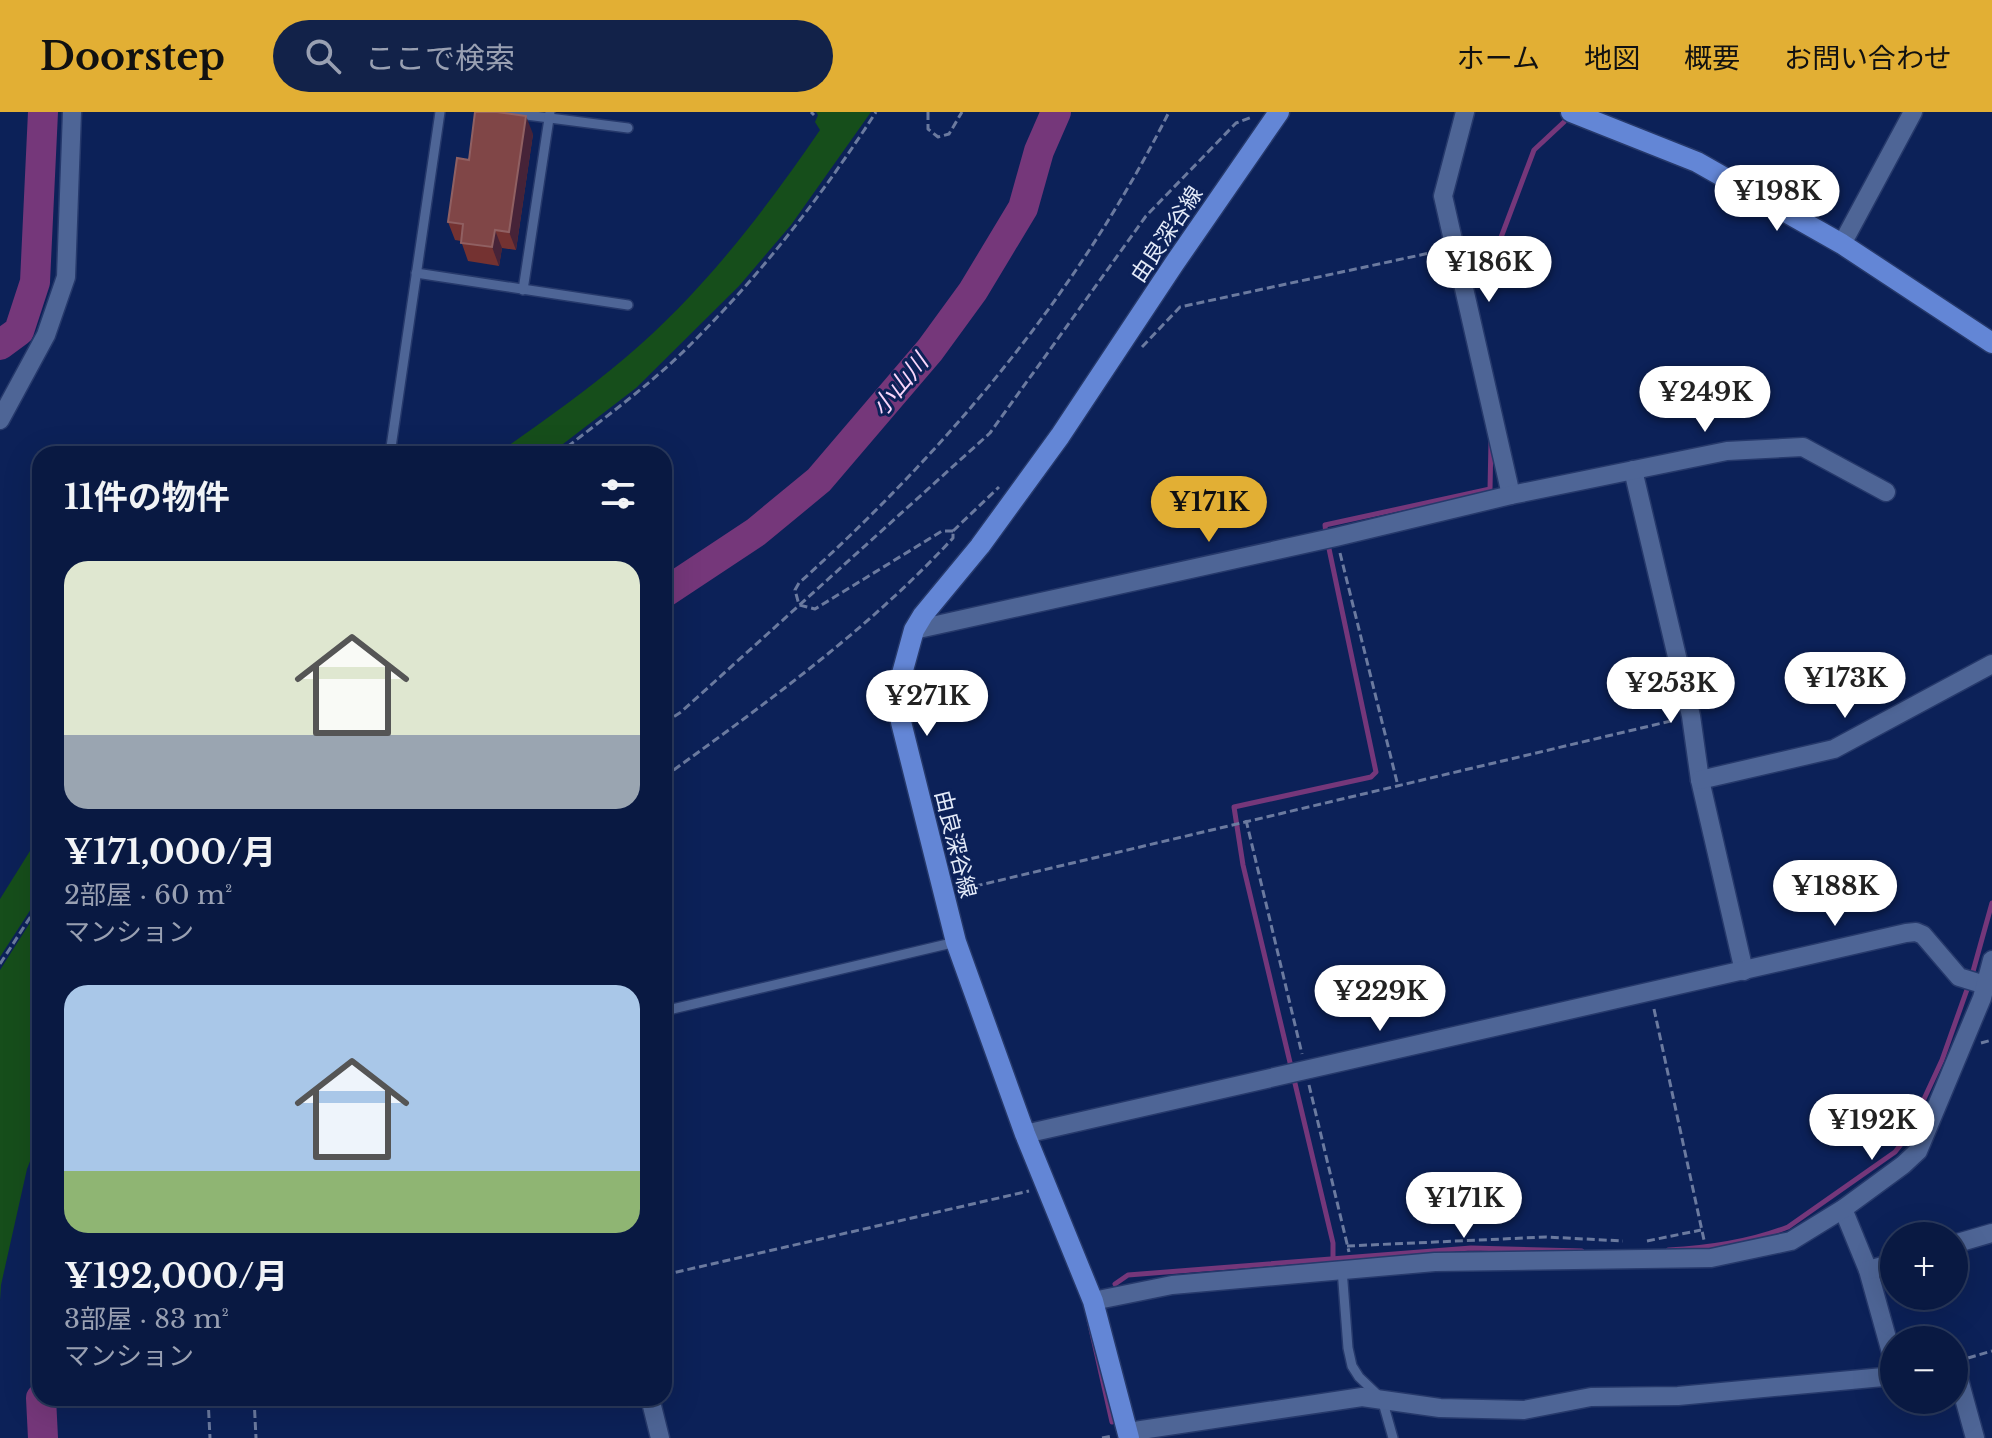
<!DOCTYPE html>
<html lang="ja">
<meta charset="utf-8">
<style>
:root{--surface:#091942;--page:#122249;--text:#f1f3f6;--muted:#99a0b2;--line:#29385b;--accent:#e2af34}
body{margin:0;font-family:"Libre Baskerville","Noto Sans JP",serif;background:var(--page);color:var(--text);height:100vh;display:flex;flex-direction:column;font-size:30px;white-space:nowrap}
*{box-sizing:border-box;margin:0}
p{font-size:26px;color:var(--muted)}
.icon{flex:none;width:44px;height:44px;fill:none;stroke:currentColor;stroke-width:2;stroke-linecap:round;stroke-linejoin:round}
.map{position:relative;flex:1;overflow:hidden}
.sheet{position:absolute;left:32px;top:334px;width:640px;height:960px;display:flex;flex-direction:column;background:var(--surface);border-radius:24px;box-shadow:0 8px 32px #0002,0 0 0 2px var(--line)}
.sheet>*{flex:none}
.controls{position:absolute;left:1880px;top:1110px;display:grid;gap:16px}
.controls a{display:grid;place-items:center;width:88px;height:88px;border-radius:50%;background:var(--surface);box-shadow:0 8px 32px #0002,0 0 0 2px var(--line);font-size:40px}
.price{position:absolute;translate:-50% -68px;padding:0 18px;border-radius:28px;background:#fff;color:#222;font-size:26px;line-height:52px;filter:drop-shadow(0 2px 4px #0008)}
.price::after{content:'';position:absolute;left:50%;top:48px;width:24px;height:18px;margin-left:-12px;background:inherit;clip-path:polygon(0 0,100% 0,50% 100%)}
.price.current{background:var(--accent);color:#111}
ul{padding:0;list-style:none}
li{display:grid;align-content:center;gap:16px;height:424px;padding:0 32px}
li span{display:grid;place-items:center;height:248px;border-radius:24px;color:#555}
li>.icon{margin-inline-start:auto}
span .icon{width:144px;height:144px;fill:#fffc;stroke-width:1}
li b{font-size:34px}
h2{display:flex;justify-content:space-between;align-items:center;height:96px;padding:0 32px;font-size:34px}
header{display:flex;align-items:center;gap:48px;box-sizing:border-box;height:112px;padding:0 40px;background:var(--accent);color:#111}
header strong{font-size:38px}
nav{display:flex;gap:44px;margin-inline-start:auto;font-size:28px}
.search{width:560px;height:72px;background:var(--page);display:flex;align-items:center;gap:20px;box-sizing:border-box;padding:0 28px;border-radius:44px;color:var(--muted);font-size:30px}
.map>svg:first-child{display:block}
.green{fill:#164e1b}
.lines{fill:none;stroke-linecap:round;stroke-linejoin:round}
.stream{stroke:#75377a;stroke-width:5}
.river{stroke:#75377a;stroke-width:30}
.lane-casing{stroke:#26396b;stroke-width:12}
.street-casing{stroke:#26396b;stroke-width:21}
.secondary-casing{stroke:#26396b;stroke-width:23}
.path{stroke:#6b7a9f;stroke-width:3;stroke-dasharray:8 4;stroke-linecap:butt}
.lane{stroke:#4e6596;stroke-width:9}
.street{stroke:#4e6596;stroke-width:18}
.secondary{stroke:#6386d6;stroke-width:20}
.wall{fill:#743231}
.shaded-wall{fill:#462338}
.building{fill:#804647;stroke:#906062;stroke-width:2}
.labels{text-anchor:middle;stroke-width:6;stroke-linejoin:round;paint-order:stroke}
.street-label{font-size:22px;fill:#e4ebf9;stroke:#0c2158}
.water-label{font-size:24px;font-style:italic;fill:#fad6fb;stroke:#0c2158}
</style>
<header>
<strong>Doorstep</strong>
<div class="search"><svg class="icon" aria-label="search" viewBox="0 0 24 24"><circle cx="10" cy="10" r="6"/><path d="M15 15l6 6"/></svg>ここで検索</div>
<nav><a>ホーム</a><a>地図</a><a>概要</a><a>お問い合わせ</a></nav>
</header>
<div class="map">
<svg width="1992" height="1326" viewBox="0 0 1992 1326">
<rect width="100%" height="100%" fill="#0c2158"/>
<g class="green">
<path d="M816 0H871L791 113 739 174 636 276 550 342H497C540 311 584 281 625 246 702 181 763 101 820 18L815 10 818 3Z"/>
<path d="M40 723V783L0 845V787Z"/>
<path d="M40 795V1024L27 1057 1 1173 0 1189V858Z"/>
</g>
<g class="lines">
<g class="stream">
<path d="M1465 142 1497 136 1534 38 1564 10"/>
<path d="M1447 153 1454 172"/>
<path d="M1326 422 1325 413 1490 377 1491 329"/>
<path d="M1328 432 1376 660 1371 665 1234 695 1243 753 1333 1131V1146"/>
<path d="M1972 863 1992 791"/>
<path d="M1668 1138C1709 1136 1750 1130 1788 1115L1895 1040 1906 1026 1942 948 1969 872"/>
<path d="M1115 1172 1128 1163 1471 1136 1582 1139"/>
<path d="M1089 1208 1112 1310"/>
</g>
<g class="river">
<path d="M0 233 19 219 35 170 43 0"/>
<path d="M664 481 756 420 819 368 930 238 973 179 1023 96 1039 39 1056 0"/>
<path d="M41 1286 43 1326"/>
</g>
<defs>
<g id="lane">
<path d="M503 0 628 16"/>
<path d="M416 161 628 193"/>
<path d="M523 178 550 0"/>
<path d="M282 339 304 342"/>
<path d="M390 342 440 0"/>
<path d="M664 899 956 830"/>
<path d="M1342 1157 1348 1236 1352 1254 1359 1265 1382 1287 1393 1326"/>
</g>
<g id="street">
<path d="M1465 0 1443 84 1511 383"/>
<path d="M1842 132 1913 0"/>
<path d="M0 308 46 223 66 165 72 0"/>
<path d="M1633 358 1691 604 1700 668 1744 859"/>
<path d="M914 518 1336 425 1511 383 1727 339 1803 335 1886 380"/>
<path d="M1700 668 1834 637 1992 552"/>
<path d="M1025 1022 1906 821 1916 820 1923 823 1959 865 1985 873"/>
<path d="M1843 1097 1868 1158 1894 1251"/>
<path d="M1954 1132 1992 1121"/>
<path d="M1868 1158 1894 1151"/>
<path d="M1093 1189 1172 1173 1435 1150 1711 1146 1791 1129 1843 1097 1903 1053 1918 1039 1982 886 1992 848"/>
<path d="M1954 1257 1958 1264 1975 1326"/>
<path d="M650 1286 660 1326"/>
<path d="M1128 1320 1362 1285 1440 1296 1524 1298 1591 1285 1678 1284 1894 1264"/>
</g>
<g id="secondary">
<path d="M1571 0 1697 50 1842 132 1992 231"/>
<path d="M1129 1326 1093 1189 1025 1022 956 830 901 610 900 569 914 518 923 503 980 434 1060 324 1174 152 1279 0"/>
</g>
</defs>
<use href="#lane" class="lane-casing"/>
<use href="#street" class="street-casing"/>
<use href="#secondary" class="secondary-casing"/>
<g class="path">
<path d="M811 0 814 3"/>
<path d="M928 0V17L938 25 949 22 962 0"/>
<path d="M1142 235 1180 195 1439 139"/>
<path d="M558 342C604 306 653 271 694 229 763 160 823 82 876 0"/>
<path d="M953 419H942L815 497 799 493 795 478 799 471C949 336 1078 181 1169 0"/>
<path d="M953 419 999 375"/>
<path d="M1340 441 1398 674"/>
<path d="M664 611 681 600 990 321 1146 104 1236 11 1252 5"/>
<path d="M664 665C765 592 868 518 953 426V419"/>
<path d="M1246 708 1302 942"/>
<path d="M963 777 1675 608"/>
<path d="M0 852 40 790"/>
<path d="M1654 897 1704 1128"/>
<path d="M1981 931 1992 928"/>
<path d="M1309 973 1349 1140"/>
<path d="M1647 1129 1701 1118"/>
<path d="M1347 1134 1546 1125 1623 1129"/>
<path d="M664 1163 1029 1079"/>
<path d="M1968 1246 1992 1239"/>
<path d="M208 1286 210 1326"/>
<path d="M254 1286 256 1326"/>
<path d="M1102 1326 1112 1324"/>
</g>
<use href="#lane" class="lane"/>
<use href="#street" class="street"/>
<use href="#secondary" class="secondary"/>
</g>
<path class="wall" d="M533 22 516 138 502 136 499 154 468 149 461 129 455 128 448 110 469 48Z"/>
<g class="shaded-wall">
<path d="M526 4 533 22 516 138 509 120Z"/>
<path d="M495 118 502 136 499 154 492 135Z"/>
</g>
<path class="building" d="M475 0H497L526 4 509 120 495 118 492 135 461 131 463 112 448 110 457 46 469 48Z"/>
<g class="labels">
<g class="street-label">
<text transform="translate(1166 122) rotate(-56)" y="8">由良深谷線</text>
<text transform="translate(956 732) rotate(76)" y="8">由良深谷線</text>
</g>
<g class="water-label">
<text transform="translate(900 273) rotate(-50)" y="8">小山川</text>
</g>
</g>
</svg>
<div class="controls">
<a>+</a>
<a>−</a>
</div>
<b class="price" style="left:1777px;top:121px">¥198K</b>
<b class="price" style="left:1489px;top:192px">¥186K</b>
<b class="price" style="left:1705px;top:322px">¥249K</b>
<b class="price current" style="left:1209px;top:432px">¥171K</b>
<b class="price" style="left:1845px;top:608px">¥173K</b>
<b class="price" style="left:1671px;top:613px">¥253K</b>
<b class="price" style="left:927px;top:626px">¥271K</b>
<b class="price" style="left:1835px;top:816px">¥188K</b>
<b class="price" style="left:1380px;top:921px">¥229K</b>
<b class="price" style="left:1872px;top:1050px">¥192K</b>
<b class="price" style="left:1464px;top:1128px">¥171K</b>
<section class="sheet">
<h2>11件の物件<svg class="icon" aria-label="filters" viewBox="0 0 24 24"><path d="M4 7h16M4 17h16"/><circle cx="9" cy="7" r="2"/><circle cx="15" cy="17" r="2"/></svg></h2>
<ul>
<li><span style="background:linear-gradient(#dfe7d0 70%,#9aa5b1 0)"><svg class="icon" aria-label="home" viewBox="0 0 24 24"><path d="M3 11l9-7 9 7M6 9v11h12V9"/></svg></span><div><b>¥171,000/月</b><p>2部屋 · 60 m²</p><p>マンション</p></div></li>
<li><span style="background:linear-gradient(#a9c7e8 75%,#8fb573 0)"><svg class="icon" aria-label="home" viewBox="0 0 24 24"><path d="M3 11l9-7 9 7M6 9v11h12V9"/></svg></span><div><b>¥192,000/月</b><p>3部屋 · 83 m²</p><p>マンション</p></div></li>
</ul>
</section>
</div>
